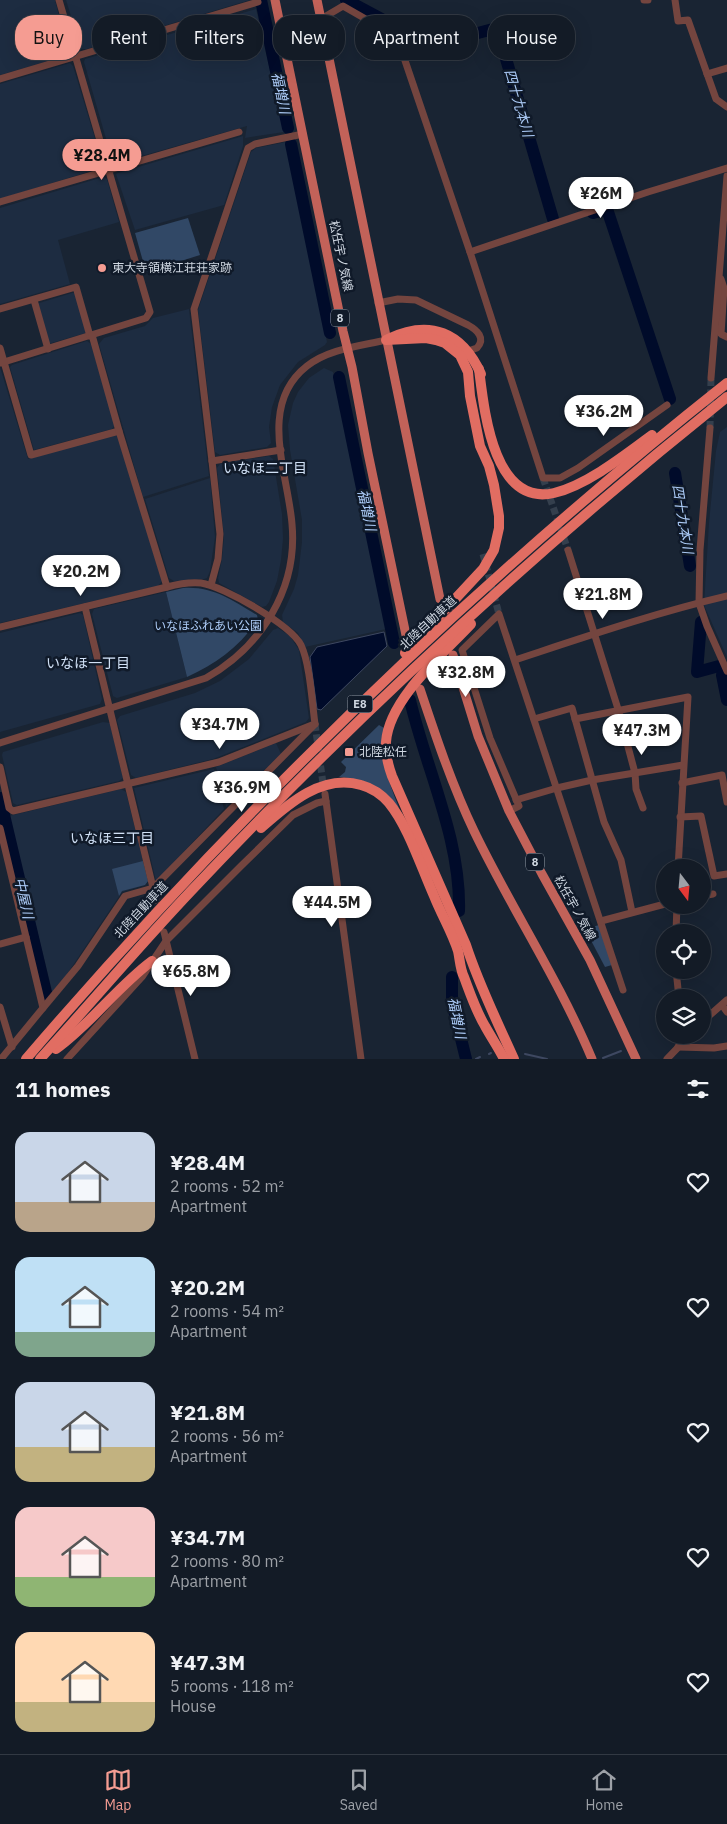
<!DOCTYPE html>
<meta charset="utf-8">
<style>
:root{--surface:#131b26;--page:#202832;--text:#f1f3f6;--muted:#9da1a7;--line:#323943;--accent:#f59c92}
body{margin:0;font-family:"IBM Plex Sans","Noto Sans JP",sans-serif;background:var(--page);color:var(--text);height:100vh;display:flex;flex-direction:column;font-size:19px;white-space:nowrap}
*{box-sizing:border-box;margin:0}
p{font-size:16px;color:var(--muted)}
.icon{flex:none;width:28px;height:28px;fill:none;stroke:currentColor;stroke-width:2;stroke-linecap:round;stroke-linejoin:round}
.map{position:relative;height:1059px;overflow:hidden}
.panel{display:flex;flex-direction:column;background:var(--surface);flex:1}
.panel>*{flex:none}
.top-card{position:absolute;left:15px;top:15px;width:698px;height:45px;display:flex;gap:10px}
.needle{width:32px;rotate:164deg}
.controls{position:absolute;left:656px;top:859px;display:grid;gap:10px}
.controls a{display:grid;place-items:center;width:55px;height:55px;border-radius:50%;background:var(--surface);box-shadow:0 5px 20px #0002,0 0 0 1px var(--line);font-size:25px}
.price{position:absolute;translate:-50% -42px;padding:0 11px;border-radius:18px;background:#fff;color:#222;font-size:16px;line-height:32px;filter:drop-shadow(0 1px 2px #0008)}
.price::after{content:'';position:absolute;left:50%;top:30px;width:15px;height:11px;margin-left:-8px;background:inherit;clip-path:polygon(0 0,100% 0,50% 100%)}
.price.selected{background:var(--accent);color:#111}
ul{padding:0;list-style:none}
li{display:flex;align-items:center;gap:15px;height:125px;padding:0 15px}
li span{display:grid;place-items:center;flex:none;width:140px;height:100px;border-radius:15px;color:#555}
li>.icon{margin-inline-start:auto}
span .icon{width:60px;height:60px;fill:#fffc;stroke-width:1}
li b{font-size:21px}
h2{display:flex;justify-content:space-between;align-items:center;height:60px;padding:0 15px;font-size:21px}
.tag{padding:0 18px;border-radius:20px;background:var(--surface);box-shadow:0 5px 20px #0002,0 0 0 1px var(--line);font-size:18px;line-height:45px}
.tag.selected{background:var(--accent);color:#111}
.tab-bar{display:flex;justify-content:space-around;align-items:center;height:70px;border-top:1px solid var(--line);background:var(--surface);font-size:14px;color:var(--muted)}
.tab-bar a{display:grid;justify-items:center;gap:2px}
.tab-bar .selected{color:var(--accent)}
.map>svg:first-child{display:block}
.built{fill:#1d2c41}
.green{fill:#314866}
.water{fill:#000b2a;stroke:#3e4861}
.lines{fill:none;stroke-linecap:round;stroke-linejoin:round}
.stream{stroke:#3e4861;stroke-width:2}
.river{stroke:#000b2a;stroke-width:12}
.minor-tunnel{stroke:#343f4d;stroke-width:7;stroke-dasharray:7 3.5;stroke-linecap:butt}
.minor{stroke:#74453f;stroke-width:7}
.major{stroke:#c26259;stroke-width:9}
.highway{stroke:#e16d62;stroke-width:10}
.poi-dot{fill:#f59c92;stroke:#101a29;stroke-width:2}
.labels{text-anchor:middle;stroke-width:5;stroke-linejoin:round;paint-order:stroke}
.shield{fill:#101a29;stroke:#969faa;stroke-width:1}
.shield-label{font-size:11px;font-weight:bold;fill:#d0d8e2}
.street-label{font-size:12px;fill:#d0d8e2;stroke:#101a29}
.poi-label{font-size:12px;fill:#d0d8e2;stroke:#101a29;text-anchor:start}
.park-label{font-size:12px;fill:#aecdf9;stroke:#101a29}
.water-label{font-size:14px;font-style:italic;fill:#abcaf6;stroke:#101a29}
.neighbourhood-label{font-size:14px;fill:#d1e1f6;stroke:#101a29}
</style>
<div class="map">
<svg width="727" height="1059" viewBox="0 0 727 1059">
<rect width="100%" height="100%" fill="#192433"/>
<g class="built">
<path d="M0 0H55L69 55 0 75Z"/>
<path d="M66 0H250L87 49H81Z"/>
<path d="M256 9 284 132 245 138 247 126 117 163H113L84 62 85 59Z"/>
<path d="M70 63 73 66 103 165 101 168 0 199V84Z"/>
<path d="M243 136V146L224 205 135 230 116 174 118 173Z"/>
<path d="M286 142 327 342 325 345 298 362 280 385 272 407 269 427 271 443 267 447 220 455 215 452 198 310 251 152 256 148Z"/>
<path d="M103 177 107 179 119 222 58 240 70 284 0 304V208Z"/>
<path d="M72 293H76L86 333 48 344 36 304Z"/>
<path d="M189 309 209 476 143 497 99 344 104 338 145 326 153 318Z"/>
<path d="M87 341 91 344 115 425 112 429 34 450 10 367 12 365Z"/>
<path d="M0 367 28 459 117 434 162 581 158 586 0 623Z"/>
<path d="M324 368 333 372 386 629 305 647 298 633 283 622 282 615 294 589 298 575 302 542V520L290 450 288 425 293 403 298 392 309 378Z"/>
<path d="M727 427V657L704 605 709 523 716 451 720 432Z"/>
<path d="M269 456 273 459 282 514 283 539 281 560 277 581 269 602 266 606 262 607 219 583 218 578 222 559 224 537 217 468 220 464Z"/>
<path d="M210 478 215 537 210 571 207 578 204 579 174 581 169 578 145 499Z"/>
<path d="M166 592 187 677 117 698 113 696 92 614 94 609Z"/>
<path d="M80 613 83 615 102 699 100 704 0 732V633Z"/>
<path d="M278 628 290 636 299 650 309 718 306 722 213 759 136 778 131 775 117 720 120 716 195 693 220 681 249 659 273 630Z"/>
<path d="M103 722 110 723 123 778 119 781 17 805 13 803 2 755 3 752Z"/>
<path d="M276 743 281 754 226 807 216 767Z"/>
<path d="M214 769 224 809 156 881 134 788Z"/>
<path d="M121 789 126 792 148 881 145 885 122 892 53 995 9 816Z"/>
</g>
<g class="green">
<path d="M188 218 200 255 146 272 135 233Z"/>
<path d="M183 588C213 586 231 600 257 615L258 620C239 647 216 664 187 677L166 592Z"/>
<path d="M379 725 384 728C378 755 389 782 399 808 382 790 364 778 339 777L345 772 346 767 341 762Z"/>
<path d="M143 861 148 881 145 885 122 891 119 896 112 869Z"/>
<path d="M599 925 612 965 605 967 585 929Z"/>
</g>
<path class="water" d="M384 632 387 646 321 710 317 709 310 657 317 647Z"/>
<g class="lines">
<g class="stream">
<path d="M489 1054 491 1053"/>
<path d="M525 1054 547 1059"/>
<path d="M603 1058 621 1051"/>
<path d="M476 1059 480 1057"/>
</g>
<g class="river">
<path d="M261 0 288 128"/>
<path d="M346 0 406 32 431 37 451 40 497 28 553 219"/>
<path d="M291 144 330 333"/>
<path d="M593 213 607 209 670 399"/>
<path d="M339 377 394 643"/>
<path d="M675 473 690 566"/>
<path d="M701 622 697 672 719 666"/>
<path d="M722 675 727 700"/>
<path d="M410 700C426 769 461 839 459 911"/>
<path d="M0 798 47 997"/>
<path d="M452 977V1002L466 1059"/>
</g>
<g class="minor-tunnel">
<path d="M710 428 711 378"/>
<path d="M543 478 568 550"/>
<path d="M483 554 499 614"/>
<path d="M315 724 324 791"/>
</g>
<g class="minor">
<path d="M59 0 150 312 146 318 4 362 31 455 119 431"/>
<path d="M644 0H648"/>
<path d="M675 0 678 21 688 20 716 99 727 107"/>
<path d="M321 19 343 6 397 37 470 252 543 478H560L578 468 667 405"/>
<path d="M707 74 727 68"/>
<path d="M0 79 258 2"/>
<path d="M0 202 239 132"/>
<path d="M470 252 648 192 727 168"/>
<path d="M721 279 724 288 721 334 727 337"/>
<path d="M34 300 48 349"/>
<path d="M378 303 398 299 416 300 468 325C477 330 486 338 477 348L468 351"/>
<path d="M0 309 76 287 90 336"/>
<path d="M92 335 119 431 167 587C178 584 190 582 201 583 223 586 291 625 301 645 310 664 312 702 315 724"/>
<path d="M0 348 4 362 1 363"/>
<path d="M711 378 727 176"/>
<path d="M710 428 700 550 699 603 707 626 727 671"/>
<path d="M212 461 194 309 248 148 255 144 303 134"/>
<path d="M568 550 618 709 635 773 636 789 643 808"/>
<path d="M211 585 218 559 220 534 212 461 281 450"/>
<path d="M85 607 156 900"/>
<path d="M0 627 167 587"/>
<path d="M515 660C585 637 655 613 727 596"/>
<path d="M534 719 572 708 604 822 621 860 632 912"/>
<path d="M575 719 688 697 678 868"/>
<path d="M0 743 206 678C261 647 298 589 292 524 288 473 257 405 307 366 328 349 360 346 386 340"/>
<path d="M0 767 9 808 13 811 219 762 312 725"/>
<path d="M682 783 722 775 727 802"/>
<path d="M325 794 361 1059"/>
<path d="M516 800 557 788 592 780 683 765"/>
<path d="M509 811 519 806 490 738 462 650 499 614 623 990"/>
<path d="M680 817 701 816 714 876 727 874"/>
<path d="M0 828 43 1008 1 1059"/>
<path d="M702 896 713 894"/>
<path d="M601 921 665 904"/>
<path d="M164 932 195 1059"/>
<path d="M676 932 677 905"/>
<path d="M0 944 26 937"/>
<path d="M676 970 679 998"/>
<path d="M722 1005 727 1012"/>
<path d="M0 1007 12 1047"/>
<path d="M43 1008 78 966 125 896 153 888 315 724"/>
<path d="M702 1022 727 1000"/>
<path d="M678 1047 714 1048 727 1046"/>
<path d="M67 1059 142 977 166 941 241 866 293 815 317 803 326 801"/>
<path d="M667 1059 690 1035"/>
</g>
<g class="major">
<path d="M275 0 343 331 352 367 368 453 406 635"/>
<path d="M317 0 440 599"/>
<path d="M453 655 478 736 509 811 542 874 590 960 636 1059"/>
<path d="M420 689C436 737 452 785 474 831 511 908 559 980 592 1059"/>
</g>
<g class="highway">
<path d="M388 339C430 319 462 332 481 374"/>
<path d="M386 340 426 338 436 340 445 343 460 355 468 372 470 396 480 446 489 466 494 485 499 516V528L494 550 483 569 405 653"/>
<path d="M479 369C484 409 493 507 554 493 587 485 625 455 652 435"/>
<path d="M471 624C443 654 389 699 386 742 385 754 388 765 392 776L466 945C479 985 497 1021 514 1059"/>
<path d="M261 828C287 805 322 773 361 785 372 788 382 795 389 803 408 826 421 867 434 896 441 914 452 932 458 951 460 960 460 969 464 977 470 993 476 1011 485 1026 491 1037 498 1047 504 1059"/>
<path d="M56 1049C92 1023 117 987 152 961"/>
<path d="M26 1059C238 812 472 585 727 383"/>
<path d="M40 1059C91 1003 139 946 191 891 358 714 537 549 727 397"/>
</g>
</g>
<g class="poi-dot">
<circle cx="102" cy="268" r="5"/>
<rect x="344" y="747" width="10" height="10" rx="2.5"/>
</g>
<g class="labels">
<g class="shield">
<rect x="331" y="309.5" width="18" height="17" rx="4"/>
<rect x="347.5" y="695.5" width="25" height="17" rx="4"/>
<rect x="526" y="853.5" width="18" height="17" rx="4"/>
</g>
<g class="shield-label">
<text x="340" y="322">8</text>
<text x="360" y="708">E8</text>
<text x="535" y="866">8</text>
</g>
<g class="street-label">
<text transform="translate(341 256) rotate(78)" y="4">松任宇ノ気線</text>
<text transform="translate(428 623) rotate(-43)" y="4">北陸自動車道</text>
<text transform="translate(575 908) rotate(61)" y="4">松任宇ノ気線</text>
<text transform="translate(141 910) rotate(-47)" y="4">北陸自動車道</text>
</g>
<g class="poi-label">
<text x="112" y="272">東大寺領横江荘荘家跡</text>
<text x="359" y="756">北陸松任</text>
</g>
<g class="park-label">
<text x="208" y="630">いなほふれあい公園</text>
</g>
<g class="water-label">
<text transform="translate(281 93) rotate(78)" y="5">福増川</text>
<text transform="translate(519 103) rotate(74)" y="5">四十九本川</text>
<text transform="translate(367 510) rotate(78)" y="5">福増川</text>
<text transform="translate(683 519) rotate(81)" y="5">四十九本川</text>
<text transform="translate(24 898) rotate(77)" y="5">中屋川</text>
<text transform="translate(457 1018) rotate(79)" y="5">福増川</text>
</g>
<g class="neighbourhood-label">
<text x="265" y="473">いなほ二丁目</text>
<text x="88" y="668">いなほ一丁目</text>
<text x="112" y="843">いなほ三丁目</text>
</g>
</g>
</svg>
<div class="controls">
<a><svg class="needle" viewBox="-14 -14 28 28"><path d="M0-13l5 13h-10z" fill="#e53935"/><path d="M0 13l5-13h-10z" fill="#9da1a7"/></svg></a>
<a><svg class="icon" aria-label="locate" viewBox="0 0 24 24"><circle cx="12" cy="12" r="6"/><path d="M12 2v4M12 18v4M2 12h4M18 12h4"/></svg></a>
<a><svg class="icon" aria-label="layers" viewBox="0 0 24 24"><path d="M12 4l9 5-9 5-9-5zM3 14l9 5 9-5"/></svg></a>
</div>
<b class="price selected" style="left:102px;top:181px">¥28.4M</b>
<b class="price" style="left:601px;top:219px">¥26M</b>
<b class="price" style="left:604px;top:437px">¥36.2M</b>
<b class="price" style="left:81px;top:597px">¥20.2M</b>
<b class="price" style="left:603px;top:620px">¥21.8M</b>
<b class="price" style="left:466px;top:698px">¥32.8M</b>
<b class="price" style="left:220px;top:750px">¥34.7M</b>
<b class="price" style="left:642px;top:756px">¥47.3M</b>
<b class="price" style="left:242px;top:813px">¥36.9M</b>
<b class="price" style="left:332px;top:928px">¥44.5M</b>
<b class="price" style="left:191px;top:997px">¥65.8M</b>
<div class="top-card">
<a class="tag selected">Buy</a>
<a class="tag">Rent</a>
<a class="tag">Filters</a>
<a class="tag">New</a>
<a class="tag">Apartment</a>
<a class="tag">House</a>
</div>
</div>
<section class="panel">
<h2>11 homes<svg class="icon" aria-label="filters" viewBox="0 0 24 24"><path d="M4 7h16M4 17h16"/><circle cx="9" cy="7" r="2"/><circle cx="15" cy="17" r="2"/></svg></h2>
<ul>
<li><span style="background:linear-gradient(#c9d6e8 70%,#b9a48a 0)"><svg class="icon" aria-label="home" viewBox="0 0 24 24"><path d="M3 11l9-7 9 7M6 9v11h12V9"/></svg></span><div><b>¥28.4M</b><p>2 rooms · 52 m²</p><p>Apartment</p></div><svg class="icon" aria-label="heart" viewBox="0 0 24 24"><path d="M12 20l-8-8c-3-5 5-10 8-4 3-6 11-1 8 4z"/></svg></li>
<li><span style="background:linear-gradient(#bfe0f5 75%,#7fa58c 0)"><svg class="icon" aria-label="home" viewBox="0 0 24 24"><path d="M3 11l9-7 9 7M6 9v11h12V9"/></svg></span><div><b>¥20.2M</b><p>2 rooms · 54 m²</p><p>Apartment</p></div><svg class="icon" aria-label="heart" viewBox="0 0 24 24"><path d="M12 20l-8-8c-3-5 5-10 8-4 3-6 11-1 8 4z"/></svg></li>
<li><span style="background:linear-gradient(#c9d6e8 65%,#c2b280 0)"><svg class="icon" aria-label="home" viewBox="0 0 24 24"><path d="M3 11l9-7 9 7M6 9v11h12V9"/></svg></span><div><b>¥21.8M</b><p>2 rooms · 56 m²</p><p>Apartment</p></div><svg class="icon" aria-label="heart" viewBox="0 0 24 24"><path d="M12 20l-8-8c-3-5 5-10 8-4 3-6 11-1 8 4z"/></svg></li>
<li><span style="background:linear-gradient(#f6c9c9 70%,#8fb573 0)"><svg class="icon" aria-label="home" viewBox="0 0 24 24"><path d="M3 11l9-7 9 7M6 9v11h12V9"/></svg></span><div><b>¥34.7M</b><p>2 rooms · 80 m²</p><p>Apartment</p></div><svg class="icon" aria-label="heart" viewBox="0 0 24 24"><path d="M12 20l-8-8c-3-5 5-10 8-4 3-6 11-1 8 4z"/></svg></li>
<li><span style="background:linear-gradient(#ffd9b3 70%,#c2b280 0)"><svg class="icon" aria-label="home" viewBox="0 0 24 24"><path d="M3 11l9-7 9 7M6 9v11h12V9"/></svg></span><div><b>¥47.3M</b><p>5 rooms · 118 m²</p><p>House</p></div><svg class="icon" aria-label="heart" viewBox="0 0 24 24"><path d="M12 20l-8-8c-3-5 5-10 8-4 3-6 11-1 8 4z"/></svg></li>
</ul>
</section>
<nav class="tab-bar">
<a class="selected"><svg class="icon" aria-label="map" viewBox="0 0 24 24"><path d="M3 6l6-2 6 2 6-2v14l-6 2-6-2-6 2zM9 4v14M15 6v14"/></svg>Map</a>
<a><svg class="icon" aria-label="saved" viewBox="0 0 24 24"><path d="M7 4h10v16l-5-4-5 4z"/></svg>Saved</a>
<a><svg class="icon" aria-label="home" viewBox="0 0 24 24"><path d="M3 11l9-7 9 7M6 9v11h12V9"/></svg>Home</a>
</nav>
